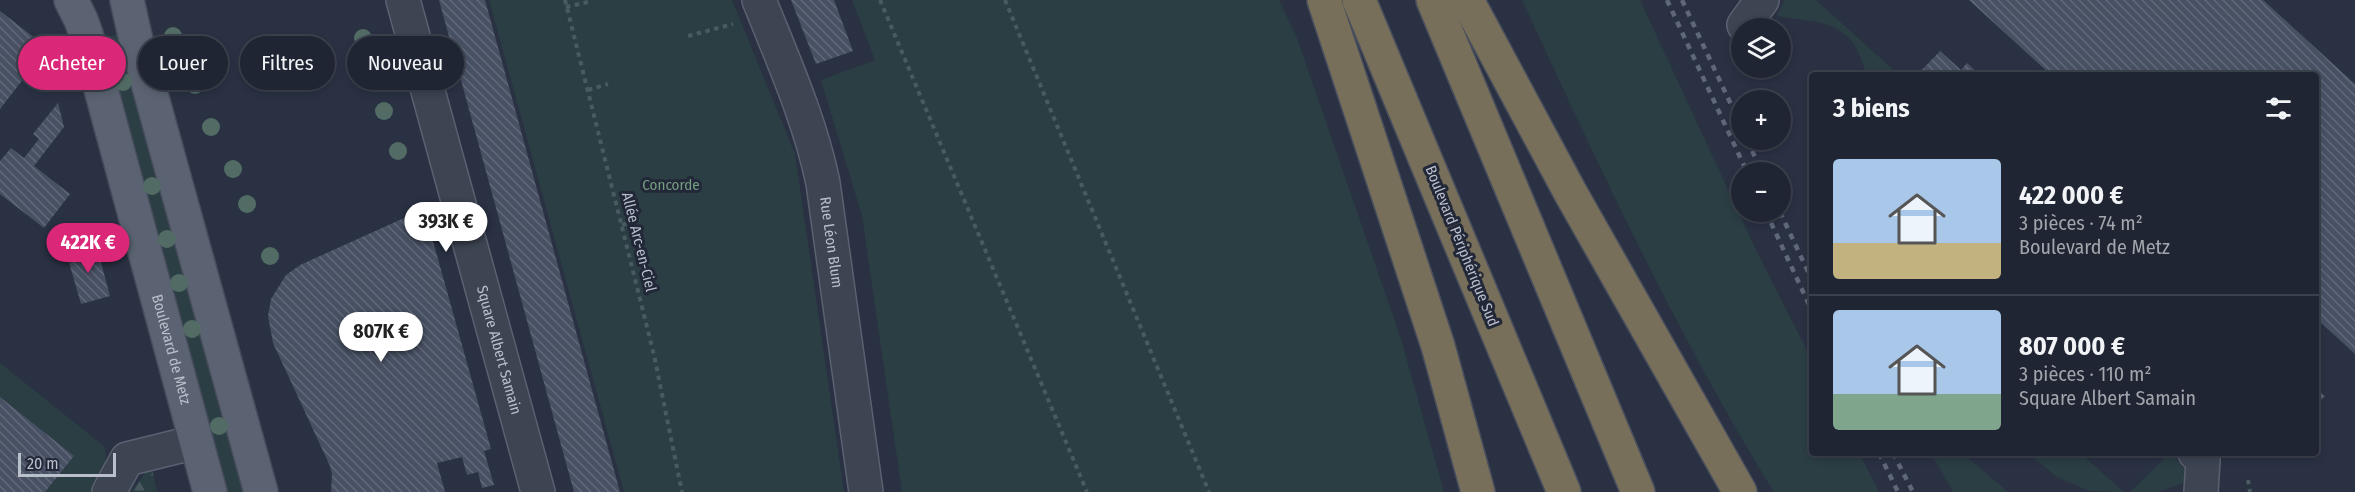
<!DOCTYPE html>
<html lang="fr">
<meta charset="utf-8">
<style>
:root{--surface:#1f2532;--page:#2c313e;--text:#f1f3f6;--muted:#a1a5ac;--line:#3c424d;--accent:#db2777}
body{margin:0;font-family:"Fira Sans Condensed",sans-serif;background:var(--page);color:var(--text);height:100vh;display:flex;flex-direction:column;font-size:22px;white-space:nowrap}
*{box-sizing:border-box;margin:0}
p{font-size:20px;color:var(--muted)}
.icon{flex:none;width:33px;height:33px;fill:none;stroke:currentColor;stroke-width:2;stroke-linecap:round;stroke-linejoin:round}
.map{position:relative;flex:1;overflow:hidden}
.details{position:absolute;left:1809px;top:72px;width:510px;height:384px;display:flex;flex-direction:column;background:var(--surface);border-radius:6px;box-shadow:0 3px 9px #0003,0 0 0 2px var(--line)}
.details>*{flex:none}
.hud{position:absolute;left:18px;top:36px;width:570px;height:54px;display:flex;gap:12px}
.fabs{position:absolute;left:1731px;top:18px;display:grid;gap:12px}
.fabs a{display:grid;place-items:center;width:60px;height:60px;border-radius:50%;background:var(--surface);box-shadow:0 3px 9px #0003,0 0 0 2px var(--line);font-size:30px}
.scale{position:absolute;left:18px;bottom:15px;width:98px;box-sizing:border-box;padding-left:6px;border:3px solid #babfcc;border-top:0;font-size:16px;line-height:21px;white-space:nowrap;color:#babfcc;-webkit-text-stroke:4px #222838;paint-order:stroke}
.price{position:absolute;translate:-50% -51px;padding:0 14px;border-radius:21px;background:#fff;color:#222;font-size:20px;line-height:39px;filter:drop-shadow(0 2px 3px #0008)}
.price::after{content:'';position:absolute;left:50%;top:36px;width:18px;height:14px;margin-left:-9px;background:inherit;clip-path:polygon(0 0,100% 0,50% 100%)}
.price.selected{background:var(--accent);color:#fff}
ul{padding:0;list-style:none}
li{display:flex;align-items:center;gap:18px;height:150px;padding:0 24px}
li+li{border-top:2px solid var(--line)}
li span{display:grid;place-items:center;flex:none;width:168px;height:120px;border-radius:6px;color:#555}
li>.icon{margin-inline-start:auto}
span .icon{width:72px;height:72px;fill:#fffc;stroke-width:1}
li b{font-size:26px}
h2{display:flex;justify-content:space-between;align-items:center;height:72px;padding:0 24px;font-size:26px}
.chip{padding:0 21px;border-radius:27px;background:var(--surface);box-shadow:0 3px 9px #0003,0 0 0 2px var(--line);font-size:21px;line-height:54px}
.chip.selected{background:var(--accent);color:#fff}
.map>svg:first-child{display:block}
.green{fill:#2b3e44}
.forest{fill:url(#forest-firs)}
.building{fill:url(#building-back-hatch)}
.lines{fill:none;stroke-linecap:round;stroke-linejoin:round}
.minor-casing{stroke:#5b6170;stroke-width:36}
.major-casing{stroke:#474c5c;stroke-width:36}
.highway-casing{stroke:#484e5d;stroke-width:36}
.path{stroke:#495b60;stroke-width:4;stroke-dasharray:4.5 4.5;stroke-linecap:butt}
.minor{stroke:#3d4452;stroke-width:33}
.major{stroke:#5b6372;stroke-width:33}
.highway{stroke:#786f5a;stroke-width:33}
.rail{stroke:#5f6779;stroke-width:4.5;stroke-dasharray:6 6;stroke-linecap:butt}
.tree{fill:#526c65}
.labels{text-anchor:middle;stroke-width:6;stroke-linejoin:round;paint-order:stroke}
.park-label{font-size:15px;fill:#739c80;stroke:#222838}
.street-label{font-size:15px;fill:#babfcc;stroke:#222838}
</style>
<div class="map">
<svg width="2355" height="492" viewBox="0 0 2355 492">
<defs>
<pattern id="forest-firs" width="22" height="20" patternUnits="userSpaceOnUse" patternTransform="scale(1.5)"><rect width="22" height="20" fill="#2b3e44"/><path d="M5 1l3.5 6h-7zM16 11l3.5 6h-7z" fill="#48585e"/></pattern>
<pattern id="building-back-hatch" width="6" height="6" patternUnits="userSpaceOnUse" patternTransform="scale(1.5)"><rect width="6" height="6" fill="#485164"/><path d="M-1 5l2 2M0 0l6 6M5-1l2 2" fill="none" stroke="#606879"/></pattern>
</defs>
<rect width="100%" height="100%" fill="#293143"/>
<g class="green">
<path d="M489 0H732L795 154 844 492H624Z"/>
<path d="M852 0H1279L1297 38 1401 339 1444 492H902L862 216 821 80 875 60Z"/>
<path d="M1522 0H1640L1758 254 1812 360V453H1859L1879 492H1774C1677 335 1599 167 1522 0Z"/>
<path d="M1784 0H1816L1899 75H1866C1854 20 1823 23 1777 16Z"/>
<path d="M125 32 252 492H220L96 40Z"/>
<path d="M0 363 105 447 106 469 96 492H45L74 456 0 397Z"/>
<path d="M1931 453H1962L2008 492H1953Z"/>
<path d="M2028 453H2080L2124 492 2089 491 2057 477Z"/>
<path d="M2170 453 2194 479 2158 492H2130Z"/>
</g>
<path class="forest" d="M151 465 157 492H131Z"/>
<g class="building">
<path d="M439 0H485L620 492H574Z"/>
<path d="M791 0H834L853 51 816 64Z"/>
<path d="M1969 0H2263L2355 84V354L2316 318V75H2051Z"/>
<path d="M0 11 36 39 39 35 53 87 31 69 0 109Z"/>
<path d="M1940 51 1961 70 1967 63 1980 75H1917Z"/>
<path d="M58 103 64 127 34 166 70 194 44 228 0 194V161L11 148 24 158 39 139 33 134Z"/>
<path d="M424 209 491 449 484 451 494 485 482 488 478 472 467 475 462 457 437 463 445 492H331L332 474 330 466 273 343 268 316 271 299 286 275 300 265Z"/>
<path d="M96 244 110 296 81 304 66 252Z"/>
<path d="M2316 388 2325 396 2316 405Z"/>
<path d="M0 397 74 456 45 492H0Z"/>
</g>
<g class="lines">
<defs>
<g id="minor">
<path id="s1" d="M403 0 538 492"/>
<path id="s2" d="M759 0C783 60 810 120 823 183L866 492"/>
<path d="M1744 25 1762 0"/>
<path d="M2195 453 2203 460 2201 492"/>
<path d="M109 492 127 459 196 442"/>
</g>
<g id="major">
<path id="s3" d="M71 0 81 20 86 34 210 492"/>
<path d="M127 0 135 36 261 492"/>
</g>
<g id="highway">
<path d="M1324 0 1438 346 1478 492"/>
<path d="M1359 0 1564 492"/>
<path d="M1433 0 1638 492"/>
<path d="M1467 0 1570 192 1740 492"/>
</g>
</defs>
<use href="#minor" class="minor-casing"/>
<use href="#major" class="major-casing"/>
<use href="#highway" class="highway-casing"/>
<g class="path">
<path d="M565 0 654 355 682 492"/>
<path d="M880 0 1087 492"/>
<path d="M1005 0 1209 492"/>
<path d="M566 7 588 2"/>
<path d="M688 36 733 24"/>
<path d="M588 90 608 84"/>
<path d="M622 225 640 220"/>
<path d="M2248 480 2250 492"/>
</g>
<use href="#minor" class="minor"/>
<use href="#major" class="major"/>
<use href="#highway" class="highway"/>
<g class="rail">
<path d="M1667 0 1747 172"/>
<path d="M1682 0 1742 128"/>
<path d="M1747 140 1762 172"/>
<path d="M1766 212 1812 311"/>
<path d="M1780 212 1812 280"/>
<path d="M1879 453 1898 492"/>
<path d="M1893 453 1913 492"/>
</g>
</g>
<g class="tree">
<circle cx="173" cy="36" r="9"/>
<circle cx="363" cy="38" r="9"/>
<circle cx="372" cy="77" r="9"/>
<circle cx="123" cy="82" r="9"/>
<circle cx="195" cy="85" r="9"/>
<circle cx="384" cy="111" r="9"/>
<circle cx="211" cy="127" r="9"/>
<circle cx="398" cy="151" r="9"/>
<circle cx="233" cy="169" r="9"/>
<circle cx="152" cy="186" r="9"/>
<circle cx="247" cy="204" r="9"/>
<circle cx="167" cy="239" r="9"/>
<circle cx="270" cy="256" r="9"/>
<circle cx="179" cy="283" r="9"/>
<circle cx="192" cy="329" r="9"/>
<circle cx="219" cy="426" r="9"/>
</g>
<g class="labels">
<g class="park-label">
<text x="671" y="190">Concorde</text>
</g>
<g class="street-label">
<text dy="5" stroke="none"><textPath href="#s2" startOffset="254">Rue Léon Blum</textPath></text>
<text transform="translate(639 242) rotate(76)" y="5">Allée Arc-en-Ciel</text>
<text transform="translate(1462 246) rotate(68)" y="5">Boulevard Périphérique Sud</text>
<text dy="5" stroke="none"><textPath href="#s3" startOffset="364">Boulevard de Metz</textPath></text>
<text dy="5" stroke="none"><textPath href="#s1" startOffset="363">Square Albert Samain</textPath></text>
</g>
</g>
</svg>
<div class="fabs">
<a><svg class="icon" aria-label="layers" viewBox="0 0 24 24"><path d="M12 4l9 5-9 5-9-5zM3 14l9 5 9-5"/></svg></a>
<a>+</a>
<a>−</a>
</div>
<div class="scale">20 m</div>
<b class="price" style="left:446px;top:253px">393K €</b>
<b class="price selected" style="left:88px;top:274px">422K €</b>
<b class="price" style="left:381px;top:363px">807K €</b>
<div class="hud">
<a class="chip selected">Acheter</a>
<a class="chip">Louer</a>
<a class="chip">Filtres</a>
<a class="chip">Nouveau</a>
</div>
<section class="details">
<h2>3 biens<svg class="icon" aria-label="filters" viewBox="0 0 24 24"><path d="M4 7h16M4 17h16"/><circle cx="9" cy="7" r="2"/><circle cx="15" cy="17" r="2"/></svg></h2>
<ul>
<li><span style="background:linear-gradient(#a9c7e8 70%,#c2b280 0)"><svg class="icon" aria-label="home" viewBox="0 0 24 24"><path d="M3 11l9-7 9 7M6 9v11h12V9"/></svg></span><div><b>422 000 €</b><p>3 pièces · 74 m²</p><p>Boulevard de Metz</p></div></li>
<li><span style="background:linear-gradient(#a9c7e8 70%,#7fa58c 0)"><svg class="icon" aria-label="home" viewBox="0 0 24 24"><path d="M3 11l9-7 9 7M6 9v11h12V9"/></svg></span><div><b>807 000 €</b><p>3 pièces · 110 m²</p><p>Square Albert Samain</p></div></li>
</ul>
</section>
</div>
